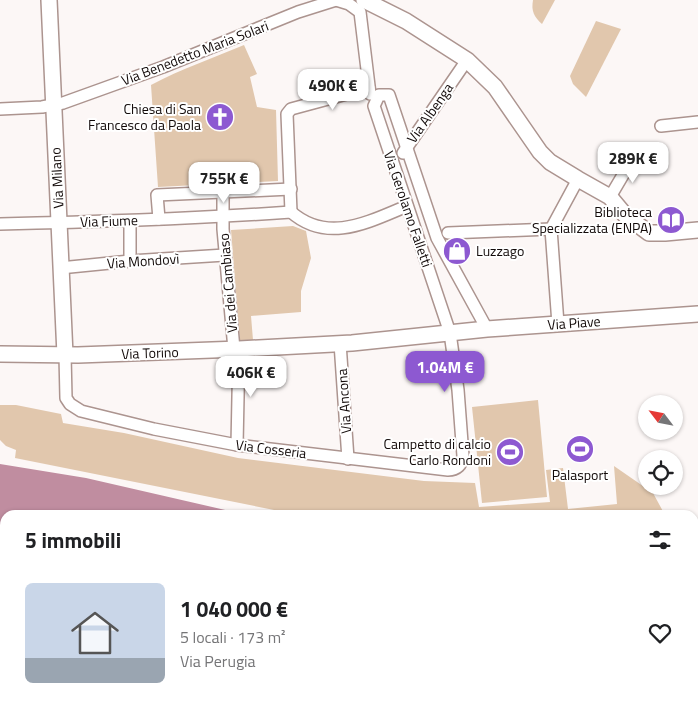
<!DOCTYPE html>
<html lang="it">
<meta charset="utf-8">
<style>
:root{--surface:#fff;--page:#f6f6f6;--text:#202124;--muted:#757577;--accent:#8d59d1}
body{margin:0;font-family:"Titillium Web",sans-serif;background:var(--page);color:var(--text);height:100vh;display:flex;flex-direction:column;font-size:19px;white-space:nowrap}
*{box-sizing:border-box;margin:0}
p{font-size:16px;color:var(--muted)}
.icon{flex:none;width:28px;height:28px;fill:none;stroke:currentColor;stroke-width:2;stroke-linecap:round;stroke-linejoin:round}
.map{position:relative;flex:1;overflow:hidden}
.side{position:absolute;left:0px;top:510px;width:699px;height:196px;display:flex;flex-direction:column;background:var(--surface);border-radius:15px 15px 0 0;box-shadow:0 1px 4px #0004}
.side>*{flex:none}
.needle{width:32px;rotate:302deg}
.tools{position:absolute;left:638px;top:395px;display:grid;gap:10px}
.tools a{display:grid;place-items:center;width:45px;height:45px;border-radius:50%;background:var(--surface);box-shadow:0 1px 4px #0004;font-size:25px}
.price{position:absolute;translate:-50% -42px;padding:0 11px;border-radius:10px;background:#fff;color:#222;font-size:16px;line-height:32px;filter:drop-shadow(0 1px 2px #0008)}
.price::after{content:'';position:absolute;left:50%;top:30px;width:15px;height:11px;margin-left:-8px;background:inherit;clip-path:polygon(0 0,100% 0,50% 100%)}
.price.active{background:var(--accent);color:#fff}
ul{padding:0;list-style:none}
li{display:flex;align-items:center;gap:15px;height:125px;padding:0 25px}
li span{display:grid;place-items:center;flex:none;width:140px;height:100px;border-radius:8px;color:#555}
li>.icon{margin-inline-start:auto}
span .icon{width:60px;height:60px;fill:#fffc;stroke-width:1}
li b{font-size:21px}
h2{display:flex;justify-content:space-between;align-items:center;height:60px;padding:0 25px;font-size:21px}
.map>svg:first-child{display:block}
.green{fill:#e1c7ad}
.water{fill:#c08da0}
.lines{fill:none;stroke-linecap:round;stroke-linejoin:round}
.street-casing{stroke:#ac948f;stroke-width:14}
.secondary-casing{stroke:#ac948f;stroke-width:18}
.primary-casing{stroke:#ac948f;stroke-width:20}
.street{stroke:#fff;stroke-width:11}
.secondary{stroke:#fff;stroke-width:15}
.primary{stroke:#fff;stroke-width:18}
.labels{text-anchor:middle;stroke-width:4;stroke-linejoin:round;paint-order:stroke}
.street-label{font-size:14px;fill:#120a09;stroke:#fff}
.poi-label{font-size:14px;fill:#120a09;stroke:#fff;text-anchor:end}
</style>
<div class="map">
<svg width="698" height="706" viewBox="0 0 698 706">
<rect width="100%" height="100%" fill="#fcf7f6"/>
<g class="green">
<path d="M533 0H555L542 24C534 17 531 11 533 0Z"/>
<path d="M596 21 621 29 586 97 573 84 570 76Z"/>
<path d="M244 45 257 74 250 77 257 107 276 110 278 181 158 187 151 85C181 69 213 58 244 45Z"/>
<path d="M293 226 306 231 311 258 301 291V312L251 316 253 340 240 341 231 230Z"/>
<path d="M538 400 547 497 482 503 472 407Z"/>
<path d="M0 405H16L61 414 63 423 124 433 238 458 424 481 475 483 479 507 550 502 546 470 563 468 568 509 617 504 614 466 653 493 665 515H299L15 458 16 450 6 446 0 440Z"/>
</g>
<g class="water">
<path d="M0 464 86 478 247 515H5V528H0Z"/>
<path d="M694 629 698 630V702L694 700Z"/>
</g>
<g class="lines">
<defs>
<g id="street">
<path d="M336 0 349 4 360 12 370 94"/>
<path d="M0 109 42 107 63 103 163 67 298 12 336 0"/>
<path d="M661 126 698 122"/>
<path d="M403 153 467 60"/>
<path d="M223 192V229L234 349"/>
<path d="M610 197 633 158"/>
<path d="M291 212 287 114 291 109 369 88"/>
<path d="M291 212C328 244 368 222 407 206"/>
<path d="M159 219 157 195 291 189"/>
<path d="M130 221V261"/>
<path d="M0 224C97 222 194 219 291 212"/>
<path d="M448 233 551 229"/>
<path d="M60 268 130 261 225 255"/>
<path d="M558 324 551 229 578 179"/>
<path d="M340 343 348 459"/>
<path d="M65 355 66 398 70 404 81 411 154 429 237 445 448 470C457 470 462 465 463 456L458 390 450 333 374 106 379 95H389L437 238 487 329"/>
<path d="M237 445 239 349"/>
</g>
<g id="secondary">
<path d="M49 0 65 355"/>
<path d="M364 0 406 21 467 60 495 87 540 152 550 162 578 179 610 197 625 215 649 233H665L698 230"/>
<path d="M0 354 78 355 239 349 352 343 487 329 698 314"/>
<path d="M5 706 6 701"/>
<path d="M420 706 424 701"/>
<path d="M442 706 446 701"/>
</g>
<g id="primary">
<path d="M0 555 5 556"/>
<path d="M613 701 627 706"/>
</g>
</defs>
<use href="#street" class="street-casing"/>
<use href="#secondary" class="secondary-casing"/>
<use href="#primary" class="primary-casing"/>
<use href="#street" class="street"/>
<use href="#secondary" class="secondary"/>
<use href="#primary" class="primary"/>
</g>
<defs>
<symbol id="church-disc" viewBox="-11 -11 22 22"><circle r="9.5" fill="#8d59d1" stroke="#fff"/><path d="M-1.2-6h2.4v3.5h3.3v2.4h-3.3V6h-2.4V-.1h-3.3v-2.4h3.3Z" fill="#fff"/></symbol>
<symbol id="library-disc" viewBox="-11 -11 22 22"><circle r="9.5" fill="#8d59d1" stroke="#fff"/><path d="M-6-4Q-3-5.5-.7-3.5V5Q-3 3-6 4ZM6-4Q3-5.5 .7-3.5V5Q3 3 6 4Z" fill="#fff"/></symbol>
<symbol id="shop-disc" viewBox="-11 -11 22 22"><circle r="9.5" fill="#8d59d1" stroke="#fff"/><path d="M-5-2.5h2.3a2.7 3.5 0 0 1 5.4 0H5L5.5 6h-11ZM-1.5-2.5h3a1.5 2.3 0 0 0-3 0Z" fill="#fff"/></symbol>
<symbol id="stadium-disc" viewBox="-11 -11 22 22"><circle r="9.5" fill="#8d59d1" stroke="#fff"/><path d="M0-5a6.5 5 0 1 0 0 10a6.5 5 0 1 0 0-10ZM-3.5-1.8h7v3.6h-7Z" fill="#fff"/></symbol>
</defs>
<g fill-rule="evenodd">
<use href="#church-disc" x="204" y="101" width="32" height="32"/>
<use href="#library-disc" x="655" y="204" width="32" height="32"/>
<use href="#shop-disc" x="441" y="235" width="32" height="32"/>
<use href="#stadium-disc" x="564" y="433" width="32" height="32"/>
<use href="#stadium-disc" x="494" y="436" width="32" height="32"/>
</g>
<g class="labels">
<g class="street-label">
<text transform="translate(195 53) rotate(-21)" y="5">Via Benedetto Maria Solari</text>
<text transform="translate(430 113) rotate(-55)" y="5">Via Albenga</text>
<text transform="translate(57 178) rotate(-93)" y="5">Via Milano</text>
<text transform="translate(408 209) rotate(71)" y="5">Via Gerolamo Falletti</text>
<text transform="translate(109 221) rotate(-2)" y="5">Via Fiume</text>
<text transform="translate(143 261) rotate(-4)" y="5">Via Mondovì</text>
<text transform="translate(228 283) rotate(-95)" y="5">Via dei Cambiaso</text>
<text transform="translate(574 323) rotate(-4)" y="5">Via Piave</text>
<text transform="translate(150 353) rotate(-2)" y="5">Via Torino</text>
<text transform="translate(344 401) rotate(-94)" y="5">Via Ancona</text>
<text transform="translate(271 449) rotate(7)" y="5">Via Cosseria</text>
</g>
<g class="poi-label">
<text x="201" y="114">Chiesa di San<tspan x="201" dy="16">Francesco da Paola</tspan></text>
<text x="652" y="217">Biblioteca<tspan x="652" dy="16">Specializzata (ENPA)</tspan></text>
<text x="476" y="256" text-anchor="start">Luzzago</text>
<text x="491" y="449">Campetto di calcio<tspan x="491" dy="16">Carlo Rondoni</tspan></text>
<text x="580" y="480" text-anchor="middle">Palasport</text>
</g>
</g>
</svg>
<div class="tools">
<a><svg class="needle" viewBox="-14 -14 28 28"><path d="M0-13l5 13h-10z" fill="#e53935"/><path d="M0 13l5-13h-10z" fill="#757577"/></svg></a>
<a><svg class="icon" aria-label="locate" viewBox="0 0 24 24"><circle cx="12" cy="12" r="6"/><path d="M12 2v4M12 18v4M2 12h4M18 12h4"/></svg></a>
</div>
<b class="price" style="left:333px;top:111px">490K €</b>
<b class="price" style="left:633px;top:184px">289K €</b>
<b class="price" style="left:224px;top:204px">755K €</b>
<b class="price active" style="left:445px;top:393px">1.04M €</b>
<b class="price" style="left:251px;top:398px">406K €</b>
<section class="side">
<h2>5 immobili<svg class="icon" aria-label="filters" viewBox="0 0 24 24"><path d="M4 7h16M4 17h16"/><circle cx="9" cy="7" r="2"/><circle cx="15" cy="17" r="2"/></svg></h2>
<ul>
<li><span style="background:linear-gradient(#c9d6e8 75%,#9aa5b1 0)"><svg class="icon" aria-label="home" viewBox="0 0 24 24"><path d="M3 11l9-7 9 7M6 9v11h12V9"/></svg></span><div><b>1 040 000 €</b><p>5 locali · 173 m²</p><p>Via Perugia</p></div><svg class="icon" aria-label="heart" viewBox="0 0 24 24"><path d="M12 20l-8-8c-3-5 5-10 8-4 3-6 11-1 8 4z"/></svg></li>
</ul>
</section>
</div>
